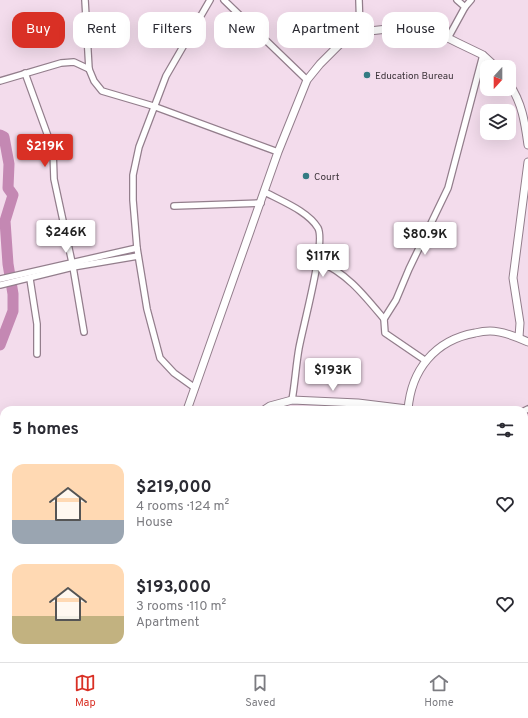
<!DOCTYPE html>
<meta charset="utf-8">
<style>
:root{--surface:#fff;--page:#f7f7f7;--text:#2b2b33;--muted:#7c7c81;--line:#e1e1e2;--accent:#d93025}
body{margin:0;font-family:Overpass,sans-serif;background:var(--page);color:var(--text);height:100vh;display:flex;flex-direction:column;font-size:15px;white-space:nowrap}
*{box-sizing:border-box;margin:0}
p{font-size:13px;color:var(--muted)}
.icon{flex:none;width:22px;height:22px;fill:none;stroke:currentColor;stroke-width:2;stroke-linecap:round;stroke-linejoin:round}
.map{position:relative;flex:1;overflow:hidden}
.details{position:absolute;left:0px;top:406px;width:528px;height:256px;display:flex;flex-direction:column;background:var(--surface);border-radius:12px 12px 0 0;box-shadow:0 4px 16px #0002}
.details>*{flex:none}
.hud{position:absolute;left:12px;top:12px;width:504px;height:36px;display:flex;gap:8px}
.needle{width:26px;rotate:201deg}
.buttons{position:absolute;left:480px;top:60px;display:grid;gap:8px}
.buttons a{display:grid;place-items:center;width:36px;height:36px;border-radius:8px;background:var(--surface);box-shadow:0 4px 16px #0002;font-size:20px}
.price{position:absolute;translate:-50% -34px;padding:0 9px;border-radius:4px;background:#fff;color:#222;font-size:13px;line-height:26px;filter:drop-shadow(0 1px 2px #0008)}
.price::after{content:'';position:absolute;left:50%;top:24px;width:12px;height:9px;margin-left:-6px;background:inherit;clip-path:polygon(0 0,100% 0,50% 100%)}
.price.on{background:var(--accent);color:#fff}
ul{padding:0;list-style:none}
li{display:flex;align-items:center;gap:12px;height:100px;padding:0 12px}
li span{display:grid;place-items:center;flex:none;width:112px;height:80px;border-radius:12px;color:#555}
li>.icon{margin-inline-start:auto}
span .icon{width:48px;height:48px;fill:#fffc;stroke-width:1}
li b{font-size:17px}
h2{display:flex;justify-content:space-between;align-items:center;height:48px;padding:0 12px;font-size:17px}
.pill{padding:0 14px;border-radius:12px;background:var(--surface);box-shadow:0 4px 16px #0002;font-size:14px;line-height:36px}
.pill.on{background:var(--accent);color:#fff}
.dock{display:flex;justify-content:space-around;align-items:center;height:56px;border-top:1px solid var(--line);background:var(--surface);font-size:11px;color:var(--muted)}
.dock a{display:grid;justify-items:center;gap:2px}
.dock .on{color:var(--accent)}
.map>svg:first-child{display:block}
.green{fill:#e2add2}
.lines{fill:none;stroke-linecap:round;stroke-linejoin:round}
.river{stroke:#c488b3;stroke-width:11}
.minor-casing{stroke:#937e8c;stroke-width:8}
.tertiary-casing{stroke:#937e8c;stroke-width:9}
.minor{stroke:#fff;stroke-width:5.5}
.tertiary{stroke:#fff;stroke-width:7}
.poi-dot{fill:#337b83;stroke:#f3dcec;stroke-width:1.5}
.labels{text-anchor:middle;stroke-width:3;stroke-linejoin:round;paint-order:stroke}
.poi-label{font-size:10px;fill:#3e353b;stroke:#f3dcec;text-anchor:start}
</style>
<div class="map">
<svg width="528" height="662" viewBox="0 0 528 662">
<rect width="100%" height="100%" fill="#f3dcec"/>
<path class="green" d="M528 406V475L524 466V410H518Z"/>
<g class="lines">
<path class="river" d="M0 135 4 137 9 164 8 188 13 195 5 221 8 264 13 294V311L0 345"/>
<defs>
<g id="minor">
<path d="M85 0 89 69 94 81 102 91 153 106 278 152"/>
<path d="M224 0 307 80"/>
<path d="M359 0 360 32"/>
<path d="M457 0 465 7"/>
<path d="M448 38 465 7 471 0"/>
<path d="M25 73 53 150 54 179 73 267 84 332"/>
<path d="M0 81 61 63 74 62 89 69"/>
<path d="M265 192C281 201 308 211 318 228 326 243 303 326 299 348 296 365 295 383 292 400"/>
<path d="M174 206 261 203"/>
<path d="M318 261C347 273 364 295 384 319"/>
<path d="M0 279 137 248"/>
<path d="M30 279 37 324V354"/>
<path d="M0 285 73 267 138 256"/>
<path d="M426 361 385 333 384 319 396 300 409 269 448 188 483 55"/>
<path d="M195 388 174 373 160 358 147 309 137 248 133 200V175L139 147 166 76 210 0"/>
<path d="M524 411 528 409"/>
<path d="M524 461 528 469"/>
<path d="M0 562H4"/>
<path d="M0 590 4 591"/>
<path d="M0 648H4"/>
</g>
<g id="tertiary">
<path d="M509 84C522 102 525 123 528 145"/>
<path d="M519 337 520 323 513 278 528 162"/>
<path d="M187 410 278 152 307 80 320 64 341 43 360 32 397 28 448 38 458 43 483 55 496 67"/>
<path d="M264 410 270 406 292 400 358 403 407 409"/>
<path d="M408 410C411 370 435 340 475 333 479 332 485 331 490 331 502 331 517 337 528 342"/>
<path d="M93 662 94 658"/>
<path d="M156 662 157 658"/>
<path d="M455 662V658"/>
</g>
</defs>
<use href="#minor" class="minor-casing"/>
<use href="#tertiary" class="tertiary-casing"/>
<use href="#minor" class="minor"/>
<use href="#tertiary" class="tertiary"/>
</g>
<g class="poi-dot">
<circle cx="367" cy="75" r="4"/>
<circle cx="306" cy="176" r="4"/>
</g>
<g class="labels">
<g class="poi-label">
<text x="375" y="79">Education Bureau</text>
<text x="314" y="180">Court</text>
</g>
</g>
</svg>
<div class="buttons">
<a><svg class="needle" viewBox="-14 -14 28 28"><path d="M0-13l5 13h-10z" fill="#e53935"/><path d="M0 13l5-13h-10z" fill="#7c7c81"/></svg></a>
<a><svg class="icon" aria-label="layers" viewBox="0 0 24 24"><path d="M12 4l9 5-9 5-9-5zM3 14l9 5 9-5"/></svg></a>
</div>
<b class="price on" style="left:45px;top:168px">$219K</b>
<b class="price" style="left:66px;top:254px">$246K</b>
<b class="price" style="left:425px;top:256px">$80.9K</b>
<b class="price" style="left:323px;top:278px">$117K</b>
<b class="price" style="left:333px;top:392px">$193K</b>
<div class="hud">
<a class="pill on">Buy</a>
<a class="pill">Rent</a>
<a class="pill">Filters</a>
<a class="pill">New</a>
<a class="pill">Apartment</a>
<a class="pill">House</a>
</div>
<section class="details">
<h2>5 homes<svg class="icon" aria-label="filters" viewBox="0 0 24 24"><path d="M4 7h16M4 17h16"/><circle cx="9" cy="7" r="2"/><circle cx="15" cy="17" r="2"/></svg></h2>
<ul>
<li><span style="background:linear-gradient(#ffd9b3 70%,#9aa5b1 0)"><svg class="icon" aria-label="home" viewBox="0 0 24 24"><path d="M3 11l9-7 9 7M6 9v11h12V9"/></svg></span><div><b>$219,000</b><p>4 rooms · 124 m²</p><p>House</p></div><svg class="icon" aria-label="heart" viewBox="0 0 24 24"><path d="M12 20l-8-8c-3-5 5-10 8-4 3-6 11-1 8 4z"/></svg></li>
<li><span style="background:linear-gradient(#ffd9b3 65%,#c2b280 0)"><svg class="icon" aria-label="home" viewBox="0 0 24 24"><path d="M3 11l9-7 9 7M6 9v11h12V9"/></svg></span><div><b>$193,000</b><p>3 rooms · 110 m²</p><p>Apartment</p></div><svg class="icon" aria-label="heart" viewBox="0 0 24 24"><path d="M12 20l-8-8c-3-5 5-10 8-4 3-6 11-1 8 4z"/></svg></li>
</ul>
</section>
</div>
<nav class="dock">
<a class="on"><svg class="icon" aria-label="map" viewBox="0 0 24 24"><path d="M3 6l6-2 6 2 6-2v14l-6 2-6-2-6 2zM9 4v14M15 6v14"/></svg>Map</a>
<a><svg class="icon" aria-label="saved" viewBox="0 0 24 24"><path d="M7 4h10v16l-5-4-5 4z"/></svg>Saved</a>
<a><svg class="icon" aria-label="home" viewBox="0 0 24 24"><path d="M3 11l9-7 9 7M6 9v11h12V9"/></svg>Home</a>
</nav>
